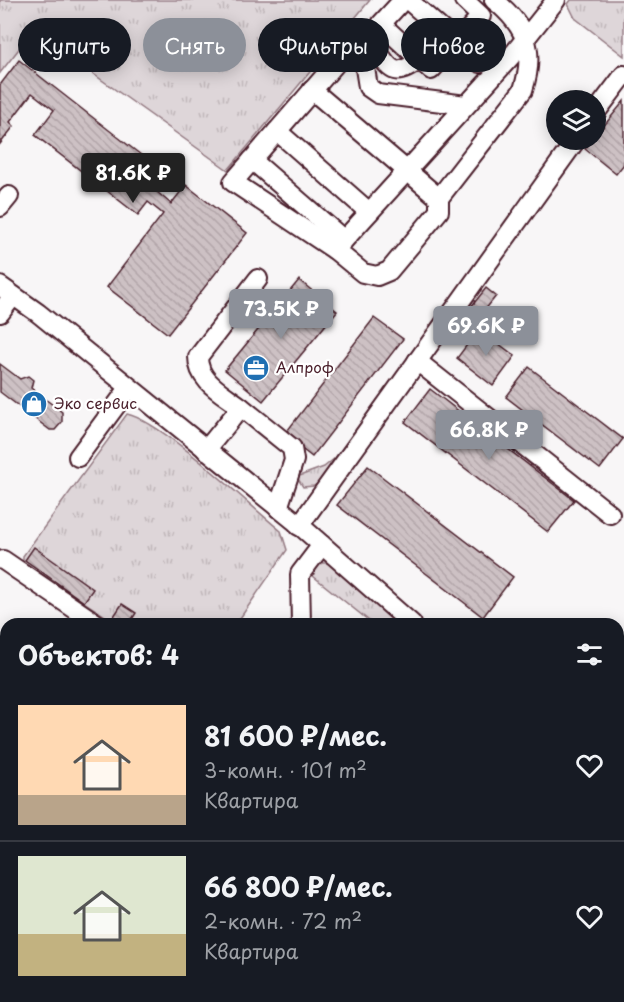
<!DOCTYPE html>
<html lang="ru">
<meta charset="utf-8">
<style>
:root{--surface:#171b24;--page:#20242c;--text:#f1f3f6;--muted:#9ea1a6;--line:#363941;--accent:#8c9099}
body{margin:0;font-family:"Playpen Sans",sans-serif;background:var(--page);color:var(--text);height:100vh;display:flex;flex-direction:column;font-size:22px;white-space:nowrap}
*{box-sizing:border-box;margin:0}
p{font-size:20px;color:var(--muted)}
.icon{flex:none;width:33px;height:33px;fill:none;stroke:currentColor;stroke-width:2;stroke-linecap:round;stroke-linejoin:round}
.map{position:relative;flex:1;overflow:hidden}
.details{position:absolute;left:0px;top:618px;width:624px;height:384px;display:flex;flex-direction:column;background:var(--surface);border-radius:18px 18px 0 0;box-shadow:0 3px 15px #0003}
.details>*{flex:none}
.banner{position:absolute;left:18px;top:18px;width:588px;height:54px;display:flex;gap:12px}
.tools{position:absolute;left:546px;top:90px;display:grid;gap:12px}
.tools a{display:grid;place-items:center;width:60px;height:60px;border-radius:50%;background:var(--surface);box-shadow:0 3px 15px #0003;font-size:30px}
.price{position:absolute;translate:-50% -51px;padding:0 14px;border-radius:6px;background:var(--accent);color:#fff;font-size:20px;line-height:39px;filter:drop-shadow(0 2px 3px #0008)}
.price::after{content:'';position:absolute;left:50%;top:36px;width:18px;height:14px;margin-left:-9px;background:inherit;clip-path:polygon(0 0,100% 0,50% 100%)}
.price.on{background:#222;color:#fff}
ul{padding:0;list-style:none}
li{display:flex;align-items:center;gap:18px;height:150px;padding:0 18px}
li+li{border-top:2px solid var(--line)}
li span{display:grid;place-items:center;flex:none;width:168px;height:120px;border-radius:0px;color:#555}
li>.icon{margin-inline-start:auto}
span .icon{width:72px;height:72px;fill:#fffc;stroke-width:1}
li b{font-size:26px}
h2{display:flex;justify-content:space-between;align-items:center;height:72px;padding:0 18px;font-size:26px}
.chip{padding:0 21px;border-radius:27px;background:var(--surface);box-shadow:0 3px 15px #0003;font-size:21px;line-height:54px}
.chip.on{background:var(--accent);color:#fff}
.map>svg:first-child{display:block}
.grass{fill:url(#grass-tufts);stroke:#947a82;stroke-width:1.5}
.building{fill:url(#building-back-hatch);stroke:#4a1f2b;stroke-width:1.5}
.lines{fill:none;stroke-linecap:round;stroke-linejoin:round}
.minor-casing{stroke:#4a1f2b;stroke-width:22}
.path{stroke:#4a1f2b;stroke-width:3;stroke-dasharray:4.5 4.5;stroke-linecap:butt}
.minor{stroke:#fff;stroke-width:18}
.labels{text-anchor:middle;stroke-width:4.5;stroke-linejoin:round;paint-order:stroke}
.poi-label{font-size:15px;fill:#4a1f2b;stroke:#fff;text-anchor:start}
</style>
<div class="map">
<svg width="624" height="1002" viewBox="0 0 624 1002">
<defs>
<pattern id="grass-tufts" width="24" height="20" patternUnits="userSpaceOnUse" patternTransform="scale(1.5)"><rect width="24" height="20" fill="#ded6d9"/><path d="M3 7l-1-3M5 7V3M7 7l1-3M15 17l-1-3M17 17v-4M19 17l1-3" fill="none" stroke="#c0b7ba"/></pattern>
<pattern id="building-back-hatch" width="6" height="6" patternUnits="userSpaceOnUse" patternTransform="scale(1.5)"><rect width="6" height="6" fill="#cdc1c4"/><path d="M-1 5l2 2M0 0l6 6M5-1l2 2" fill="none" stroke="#b2a5a9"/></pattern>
</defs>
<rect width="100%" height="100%" fill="#f8f6f7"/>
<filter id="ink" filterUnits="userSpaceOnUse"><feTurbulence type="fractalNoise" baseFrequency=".0167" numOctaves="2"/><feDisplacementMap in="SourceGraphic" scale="12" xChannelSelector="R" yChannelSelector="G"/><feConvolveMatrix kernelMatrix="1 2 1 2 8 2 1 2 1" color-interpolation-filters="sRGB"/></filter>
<g filter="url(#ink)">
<g class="grass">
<path d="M0 0H370L228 170 33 31 0 73Z"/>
<path d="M571 0H624V56L575 18 568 4Z"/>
<path d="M429 329 434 332 324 480 314 486 303 487 297 477 324 467 335 458Z"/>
<path d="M127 414C163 422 248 504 281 531L287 550 236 624H117L23 562V556Z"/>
<path d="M319 563H330L399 624H373L313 576Z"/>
</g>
<g class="building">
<path d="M19 60 168 176 156 191 171 204 186 185 247 233 168 334 107 287 163 214 148 202 138 215 35 135 54 110 32 93 10 122 14 126 0 144V85Z"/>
<path d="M624 101V164L616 174 585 149Z"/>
<path d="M299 280 337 311 263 401 225 370Z"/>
<path d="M486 288 496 296 481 315 471 307Z"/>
<path d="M374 318 403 339 312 457 284 435Z"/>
<path d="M479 329 515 356 493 386 457 358Z"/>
<path d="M0 364 20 379 28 376 33 380 31 388 62 412V422L55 430H50L0 392Z"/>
<path d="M529 367 623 439 600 469 506 397Z"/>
<path d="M430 389 574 500 548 532 405 422Z"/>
<path d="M368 466 513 577 483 617 337 505Z"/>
<path d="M34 547 93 589 84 602 25 560Z"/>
<path d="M122 604 136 613 129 624H120L112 619Z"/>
<path d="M0 645 6 649V800L0 796Z"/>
<path d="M618 972 624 974V1002H578L580 996H618Z"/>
<path d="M414 996H540L539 1002H413Z"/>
</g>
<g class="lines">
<defs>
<g id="minor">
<path d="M403 0 381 24 431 70 481 16 464 0"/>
<path d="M408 0 480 63"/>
<path d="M341 58 354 57 364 62 368 87 378 94 466 105"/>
<path d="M420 59C391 83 389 65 372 44L350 47 233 182 335 250 363 273 377 276 389 271 439 211V198L523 90C536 50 526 26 494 0"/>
<path d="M312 90 439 198"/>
<path d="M596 112 624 75"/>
<path d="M277 131 369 212"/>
<path d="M252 160 344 240"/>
<path d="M0 207 9 196"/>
<path d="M335 250 514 53 556 0"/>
<path d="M0 286 38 313 296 522 412 624"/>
<path d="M0 313 13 296"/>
<path d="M417 361 610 514"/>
<path d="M241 407 292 448 294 460 278 508"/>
<path d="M206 450 241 407C223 393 198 382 198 357L258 279"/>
<path d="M78 457 129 388"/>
<path d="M299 526 576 140"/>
<path d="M3 560 97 624"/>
<path d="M301 624 300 574 322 545"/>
<path d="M0 923 6 927"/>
<path d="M109 996 118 1002"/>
<path d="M158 1002 168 996"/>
<path d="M369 1002 371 996"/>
</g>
</defs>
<use href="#minor" class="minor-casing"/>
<path class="path" d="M0 810 6 814"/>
<use href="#minor" class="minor"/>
</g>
</g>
<defs>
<symbol id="office-disc" viewBox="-11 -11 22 22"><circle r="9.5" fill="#1f6fb2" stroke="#fff"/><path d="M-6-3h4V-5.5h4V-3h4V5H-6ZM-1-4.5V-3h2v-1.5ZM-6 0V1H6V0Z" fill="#fff"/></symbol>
<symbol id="shop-disc" viewBox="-11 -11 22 22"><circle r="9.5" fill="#1f6fb2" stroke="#fff"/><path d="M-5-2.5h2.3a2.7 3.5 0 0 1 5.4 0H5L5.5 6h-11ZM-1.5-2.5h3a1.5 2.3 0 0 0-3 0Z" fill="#fff"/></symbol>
</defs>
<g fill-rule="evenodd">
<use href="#office-disc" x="241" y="353" width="30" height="30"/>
<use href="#shop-disc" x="19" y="389" width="30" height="30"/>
</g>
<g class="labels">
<g class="poi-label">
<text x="276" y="373">Алпроф</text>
<text x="54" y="409">Эко сервис</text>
</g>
</g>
</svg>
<div class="tools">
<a><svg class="icon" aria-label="layers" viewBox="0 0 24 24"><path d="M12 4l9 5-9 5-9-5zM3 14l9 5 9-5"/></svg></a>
</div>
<b class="price on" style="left:133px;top:204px">81.6K ₽</b>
<b class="price" style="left:281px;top:340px">73.5K ₽</b>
<b class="price" style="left:486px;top:357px">69.6K ₽</b>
<b class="price" style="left:489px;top:461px">66.8K ₽</b>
<div class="banner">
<a class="chip">Купить</a>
<a class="chip on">Снять</a>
<a class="chip">Фильтры</a>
<a class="chip">Новое</a>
</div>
<section class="details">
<h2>Объектов: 4<svg class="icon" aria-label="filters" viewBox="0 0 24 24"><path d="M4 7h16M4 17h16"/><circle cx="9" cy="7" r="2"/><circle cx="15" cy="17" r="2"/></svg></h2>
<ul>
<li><span style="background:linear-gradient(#ffd9b3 75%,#b9a48a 0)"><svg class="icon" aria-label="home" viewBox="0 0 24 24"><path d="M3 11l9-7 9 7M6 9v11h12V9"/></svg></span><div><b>81 600 ₽/мес.</b><p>3-комн. · 101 m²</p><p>Квартира</p></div><svg class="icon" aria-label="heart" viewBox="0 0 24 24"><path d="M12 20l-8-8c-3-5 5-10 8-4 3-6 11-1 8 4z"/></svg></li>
<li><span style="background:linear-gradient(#dfe7d0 65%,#c2b280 0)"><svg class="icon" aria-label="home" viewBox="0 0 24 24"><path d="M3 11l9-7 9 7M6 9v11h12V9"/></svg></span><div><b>66 800 ₽/мес.</b><p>2-комн. · 72 m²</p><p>Квартира</p></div><svg class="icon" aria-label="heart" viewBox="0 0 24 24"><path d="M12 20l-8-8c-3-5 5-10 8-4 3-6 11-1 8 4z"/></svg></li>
</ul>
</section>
</div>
